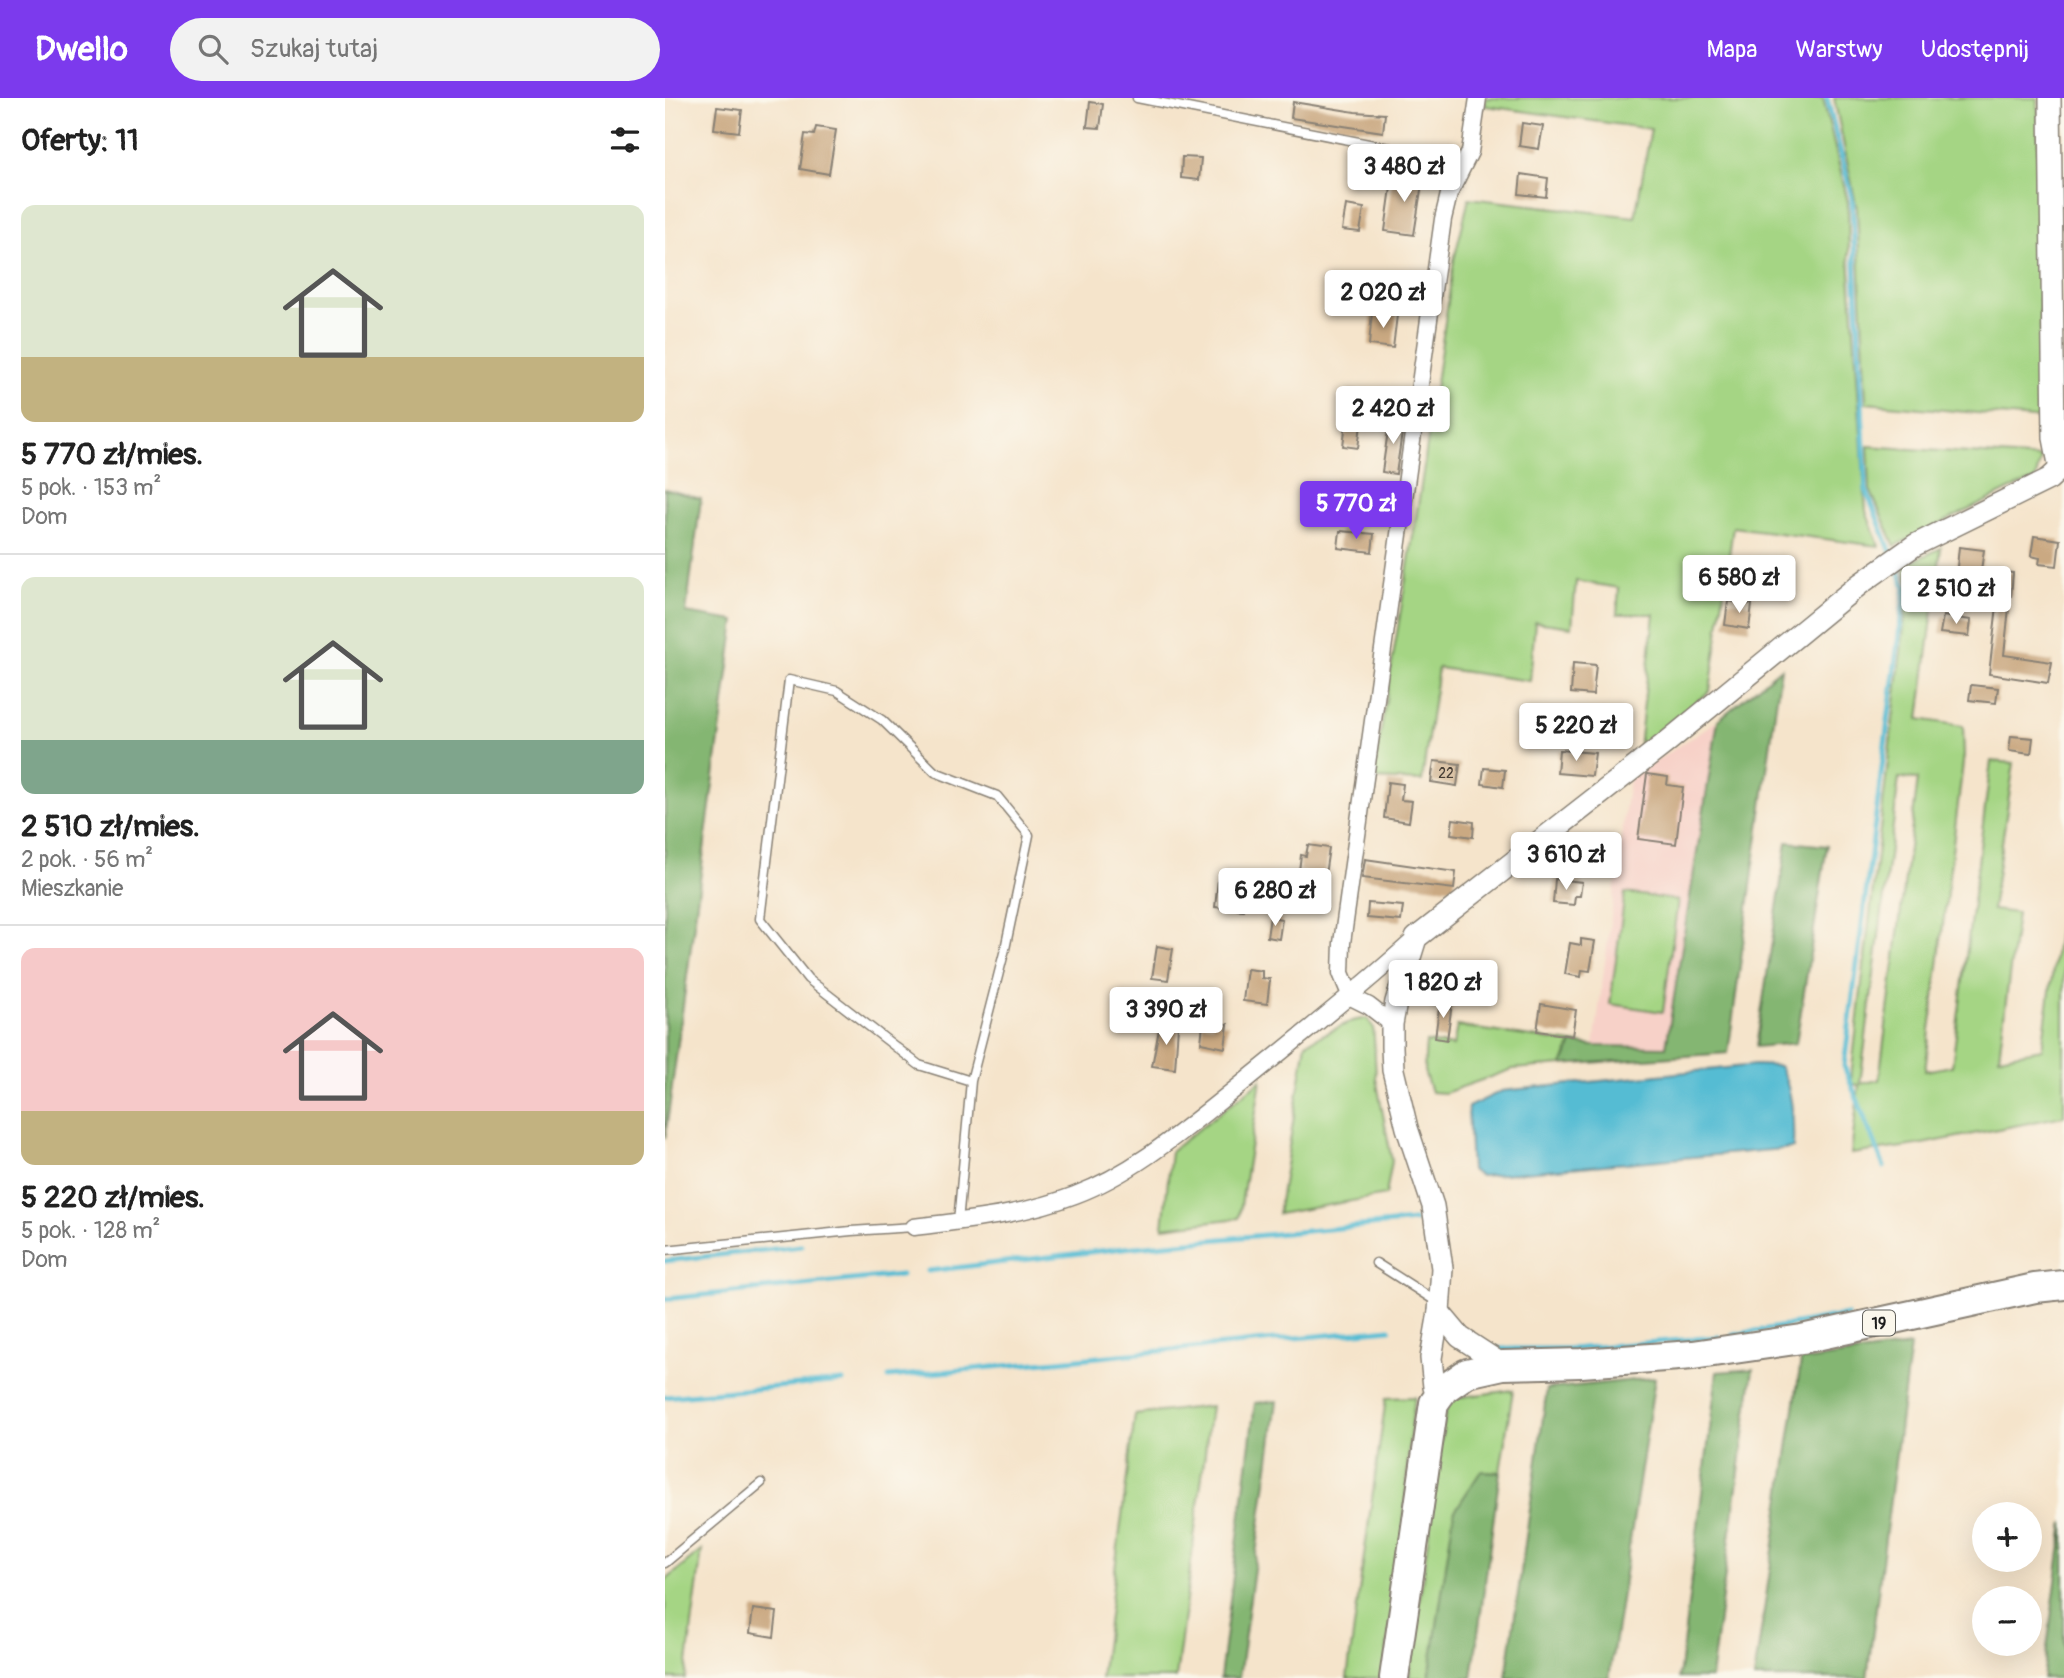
<!DOCTYPE html>
<html lang="pl">
<meta charset="utf-8">
<style>
:root{--surface:#fff;--page:#f2f2f2;--text:#222;--muted:#767676;--line:#e0e0e0;--accent:#7c3aed}
body{margin:0;font-family:Pangolin,sans-serif;background:var(--page);color:var(--text);height:100vh;display:flex;flex-direction:column;font-size:26px;white-space:nowrap}
*{box-sizing:border-box;margin:0}
p{font-size:23px;color:var(--muted)}
.icon{flex:none;width:38px;height:38px;fill:none;stroke:currentColor;stroke-width:2;stroke-linecap:round;stroke-linejoin:round}
.map{position:relative;flex:1;overflow:hidden}
.side{display:flex;flex-direction:column;background:var(--surface);width:665px}
.side>*{flex:none}
.tools{position:absolute;left:1307px;top:1404px;display:grid;gap:14px}
.tools a{display:grid;place-items:center;width:70px;height:70px;border-radius:50%;background:var(--surface);box-shadow:0 7px 28px #0002;font-size:35px}
.price{position:absolute;translate:-50% -60px;padding:0 16px;border-radius:7px;background:#fff;color:#222;font-size:23px;line-height:46px;filter:drop-shadow(0 2px 4px #0008)}
.price::after{content:'';position:absolute;left:50%;top:42px;width:21px;height:16px;margin-left:-10px;background:inherit;clip-path:polygon(0 0,100% 0,50% 100%)}
.price.on{background:var(--accent);color:#fff}
ul{padding:0;list-style:none}
li{display:grid;align-content:center;gap:14px;height:371px;padding:0 21px}
li+li{border-top:2px solid var(--line)}
li span{display:grid;place-items:center;height:217px;border-radius:14px;color:#555}
li>.icon{margin-inline-start:auto}
span .icon{width:126px;height:126px;fill:#fffc;stroke-width:1}
li b{font-size:30px}
h2{display:flex;justify-content:space-between;align-items:center;height:84px;padding:0 21px;font-size:30px}
header{display:flex;align-items:center;gap:42px;box-sizing:border-box;height:98px;padding:0 35px;background:var(--accent);color:#fff}
header strong{font-size:33px}
nav{display:flex;gap:38px;margin-inline-start:auto;font-size:24px}
.search{width:490px;height:63px;background:var(--page);display:flex;align-items:center;gap:18px;box-sizing:border-box;padding:0 24px;border-radius:38px;color:var(--muted);font-size:26px}
main{display:flex;flex:1;min-height:0}
.map>svg:first-child{display:block}
.built{fill:#f7d1c8}
.green{fill:#a5d584;stroke:#607850;stroke-width:2;fill-rule:evenodd}
.forest{fill:#84b672;stroke:#506947;stroke-width:2}
.water{fill:#55bcd3;stroke:#386c78;stroke-width:2}
.lines{fill:none;stroke-linecap:round;stroke-linejoin:round}
.stream{stroke:#55bcd3;stroke-width:5}
.building{fill:#caa982}
.lane-casing{stroke:#888074;stroke-width:11}
.street-casing{stroke:#888074;stroke-width:19}
.secondary-casing{stroke:#888074;stroke-width:24}
.highway-casing{stroke:#888074;stroke-width:32}
.lane{stroke:#fff;stroke-width:8}
.street{stroke:#fff;stroke-width:16}
.secondary{stroke:#fff;stroke-width:21}
.highway{stroke:#fff;stroke-width:28}
.labels{text-anchor:middle;stroke-width:5;stroke-linejoin:round;paint-order:stroke}
.number-label{font-size:14px;fill:#483f36}
.shield{fill:#fbf7ec;stroke:#5f5e5a;stroke-width:2}
.shield-label{font-size:16px;font-weight:bold;fill:#1c1c1c}
</style>
<header>
<strong>Dwello</strong>
<div class="search"><svg class="icon" aria-label="search" viewBox="0 0 24 24"><circle cx="10" cy="10" r="6"/><path d="M15 15l6 6"/></svg>Szukaj tutaj</div>
<nav><a>Mapa</a><a>Warstwy</a><a>Udostępnij</a></nav>
</header>
<main>
<section class="side">
<h2>Oferty: 11<svg class="icon" aria-label="filters" viewBox="0 0 24 24"><path d="M4 7h16M4 17h16"/><circle cx="9" cy="7" r="2"/><circle cx="15" cy="17" r="2"/></svg></h2>
<ul>
<li><span style="background:linear-gradient(#dfe7d0 70%,#c2b280 0)"><svg class="icon" aria-label="home" viewBox="0 0 24 24"><path d="M3 11l9-7 9 7M6 9v11h12V9"/></svg></span><div><b>5 770 zł/mies.</b><p>5 pok. · 153 m²</p><p>Dom</p></div></li>
<li><span style="background:linear-gradient(#dfe7d0 75%,#7fa58c 0)"><svg class="icon" aria-label="home" viewBox="0 0 24 24"><path d="M3 11l9-7 9 7M6 9v11h12V9"/></svg></span><div><b>2 510 zł/mies.</b><p>2 pok. · 56 m²</p><p>Mieszkanie</p></div></li>
<li><span style="background:linear-gradient(#f6c9c9 75%,#c2b280 0)"><svg class="icon" aria-label="home" viewBox="0 0 24 24"><path d="M3 11l9-7 9 7M6 9v11h12V9"/></svg></span><div><b>5 220 zł/mies.</b><p>5 pok. · 128 m²</p><p>Dom</p></div></li>
</ul>
</section>
<div class="map">
<svg width="1399" height="1580" viewBox="0 0 1399 1580">
<rect width="100%" height="100%" fill="#fbf7ec"/>
<filter id="ink" filterUnits="userSpaceOnUse"><feTurbulence type="fractalNoise" baseFrequency=".0143" numOctaves="2"/><feDisplacementMap in="SourceGraphic" scale="14" xChannelSelector="R" yChannelSelector="G"/><feConvolveMatrix kernelMatrix="1 2 1 2 8 2 1 2 1" color-interpolation-filters="sRGB"/></filter>
<filter id="wash" filterUnits="userSpaceOnUse"><feTurbulence type="fractalNoise" baseFrequency=".00686" numOctaves="4" result="noise"/><feDisplacementMap in="SourceGraphic" scale="28" xChannelSelector="R" yChannelSelector="G"/><feGaussianBlur stdDeviation="1.57" result="paint"/><feColorMatrix in="noise" values="0 0 0 0 0 0 0 0 0 0 0 0 0 0 0 0 0 1.4 0 .05"/><feComposite in="paint" operator="in"/></filter>
<g filter="url(#wash)">
<rect width="100%" height="100%" fill="#f5e4cb"/>
<path class="built" d="M1053 622 1001 949 929 948 964 681Z"/>
<g class="green">
<path d="M821 0H1158L1183 104 1184 158 1201 413 1214 448 1068 429 1045 593 974 649 989 516H952L954 490 911 483 907 529 870 524 865 583 773 570 757 683 708 681 755 395 789 162 804 100 970 119 986 31 820 8Z"/>
<path d="M1169 0H1373V125L1378 321 1201 305 1192 111Z"/>
<path d="M1203 348 1376 360 1370 382 1346 391 1230 448 1205 392Z"/>
<path d="M1276 450 1254 621 1298 628 1299 657 1260 973 1287 968 1326 663 1349 665 1327 812 1352 815 1334 959 1377 951 1399 791V1018L1252 1047 1186 1056 1194 987 1186 986 1187 970 1244 485 1238 468ZM1234 680 1253 681 1214 982 1195 986Z"/>
<path d="M960 795 1013 802 998 914 945 906Z"/>
<path d="M702 920 708 929 709 939 711 980 727 1063 721 1097 613 1116 641 945 687 923Z"/>
<path d="M792 928 907 945 897 967 848 971 780 995 766 994 759 973 761 944 788 948Z"/>
<path d="M596 982 574 1120 498 1129 506 1053Z"/>
<path d="M848 1292 835 1374 816 1373 766 1580H744L782 1301Z"/>
<path d="M750 1299 744 1347 738 1437 718 1580H682L721 1300Z"/>
<path d="M546 1308 511 1580H436L470 1317Z"/>
<path d="M37 1452 20 1580H0V1483Z"/>
</g>
<g class="forest">
<path d="M0 391 36 401 21 515 70 523 0 1041V690L2 674H0Z"/>
<path d="M1116 570 1063 955 897 967 907 945 929 948 1001 949 1053 622Z"/>
<path d="M1122 744 1162 748 1131 945 1091 949Z"/>
<path d="M1245 1248 1202 1580H1089L1136 1263Z"/>
<path d="M1088 1271 1046 1580H1014L1052 1274Z"/>
<path d="M990 1280 944 1580H841L882 1291Z"/>
<path d="M612 1303 574 1580H555L590 1305Z"/>
<path d="M816 1373 835 1374 807 1580H764L789 1414Z"/>
<path d="M1399 1424V1580H1378Z"/>
</g>
<path class="water" d="M1090 967 1114 968C1128 989 1129 1024 1128 1050L816 1078 806 1072 803 1009 837 993Z"/>
<g class="lines">
<g class="stream">
<path d="M1162 0 1187 100 1201 392 1227 457"/>
<path d="M1219 1069 1179 968 1240 489 1231 466"/>
<path d="M0 1163 136 1148"/>
<path d="M263 1173 459 1150 749 1123"/>
<path d="M0 1201 236 1177"/>
<path d="M1068 1237 1182 1217"/>
<path d="M830 1251H906L1054 1239"/>
<path d="M224 1279 725 1231"/>
<path d="M0 1299 178 1283"/>
</g>
</g>
<g id="blocks">
<g class="building">
<path d="M425 4 438 6 435 30 422 29Z"/>
<path d="M628 4 690 14 720 16 718 34 626 20Z"/>
<path d="M52 9 77 12 74 34 49 31Z"/>
<path d="M857 25 878 28 874 51 854 48Z"/>
<path d="M151 29 171 32 164 76 135 71 140 36 149 37Z"/>
<path d="M517 59 536 60 534 82 516 80Z"/>
<path d="M728 75 758 79 749 137 720 133Z"/>
<path d="M856 76 883 80 881 99 854 96Z"/>
<path d="M681 107 699 110 695 134 677 132Z"/>
<path d="M707 214 732 217 728 250 704 247Z"/>
<path d="M685 292 700 294 693 350 678 348Z"/>
<path d="M725 319 739 321 731 376 717 374Z"/>
<path d="M675 433 709 436 707 454 673 450Z"/>
<path d="M1369 438 1395 442 1392 468 1374 466 1375 460 1366 458Z"/>
<path d="M1294 449 1319 452 1316 472 1348 475 1346 498 1299 493 1301 480 1291 479Z"/>
<path d="M1063 503 1087 506 1084 531 1060 527Z"/>
<path d="M1332 508 1344 510 1339 557 1387 564 1383 585 1324 576Z"/>
<path d="M1278 518 1306 522 1304 538 1275 535Z"/>
<path d="M908 565 931 567 928 597 906 595Z"/>
<path d="M1306 587 1333 590 1331 605 1304 602Z"/>
<path d="M1346 638 1368 640 1366 656 1344 653Z"/>
<path d="M894 652 930 655 927 678 892 675Z"/>
<path d="M769 663 795 666 792 688 766 684Z"/>
<path d="M819 670 840 672 838 689 817 686Z"/>
<path d="M982 676 1003 679 1002 687 1018 689 1011 746 973 741Z"/>
<path d="M723 684 738 686 736 702 747 703 744 724 719 720Z"/>
<path d="M788 721 809 724 808 739 786 736Z"/>
<path d="M643 747 664 750 660 777 634 773 636 757 641 758Z"/>
<path d="M700 761 791 774 789 791 697 780Z"/>
<path d="M890 781 917 784 915 798H910L909 807 888 805Z"/>
<path d="M553 782 582 786 578 812 550 809Z"/>
<path d="M703 805 738 808 736 823 702 820Z"/>
<path d="M605 819 617 821 614 841 602 839Z"/>
<path d="M916 841 930 843 925 873 917 872 916 879 900 876 905 845 916 847Z"/>
<path d="M492 848 508 851 503 882 487 880Z"/>
<path d="M582 871 597 873V880L605 881 602 906 578 903Z"/>
<path d="M775 903 787 905 782 942 770 940Z"/>
<path d="M876 906 911 912 907 938 872 933Z"/>
<path d="M548 924 563 926 560 950 536 945 538 926 547 927Z"/>
<path d="M495 926 513 928 510 971 487 968Z"/>
<path d="M88 1511 112 1514 109 1539 85 1535Z"/>
</g>
</g>
</g>
<g filter="url(#ink)">
<use href="#blocks" fill-opacity="0" stroke="#888074" stroke-width="2"/>
<g class="lines">
<defs>
<g id="lane">
<path d="M472 0 800 65"/>
<path d="M293 1124 306 983 340 851 364 737 332 698 270 674 217 622 172 593 124 582 95 821 143 881 254 967 306 983"/>
<path d="M0 1152 186 1133 249 1129"/>
<path d="M711 1165 772 1204"/>
<path d="M0 1465 96 1385"/>
</g>
<g id="street">
<path d="M727 926 704 908 686 899 676 875 677 845 778 121 784 96 805 54 813 0"/>
<path d="M249 1129C304 1122 358 1117 410 1097 471 1074 523 1028 574 988 633 940 693 893 750 841"/>
</g>
<g id="secondary">
<path d="M1385 0 1389 340 1395 371 1399 372"/>
<path d="M774 1214 795 1239 838 1267"/>
<path d="M772 1298 769 1289 766 1260 774 1214 777 1170 768 1108 742 1030 728 972 727 949V926L731 904 751 840 1002 644 1195 486 1250 447 1384 381 1395 371"/>
</g>
<path id="highway" d="M729 1580 769 1305 779 1291 802 1275 838 1267 916 1265 1028 1257 1137 1241 1370 1190 1399 1187"/>
</defs>
<use href="#lane" class="lane-casing"/>
<use href="#street" class="street-casing"/>
<use href="#secondary" class="secondary-casing"/>
<use href="#highway" class="highway-casing"/>
<use href="#lane" class="lane"/>
<use href="#street" class="street"/>
<use href="#secondary" class="secondary"/>
<use href="#highway" class="highway"/>
</g>
</g>
<g class="labels">
<g class="number-label">
<text x="781" y="680">22</text>
</g>
<rect class="shield" x="1198" y="1212.5" width="32" height="25" rx="5"/>
<g class="shield-label">
<text x="1214" y="1231">19</text>
</g>
</g>
</svg>
<div class="tools">
<a>+</a>
<a>−</a>
</div>
<b class="price" style="left:739px;top:106px">3 480 zł</b>
<b class="price" style="left:718px;top:232px">2 020 zł</b>
<b class="price" style="left:728px;top:348px">2 420 zł</b>
<b class="price on" style="left:691px;top:443px">5 770 zł</b>
<b class="price" style="left:1074px;top:517px">6 580 zł</b>
<b class="price" style="left:1291px;top:528px">2 510 zł</b>
<b class="price" style="left:911px;top:665px">5 220 zł</b>
<b class="price" style="left:901px;top:794px">3 610 zł</b>
<b class="price" style="left:610px;top:830px">6 280 zł</b>
<b class="price" style="left:778px;top:922px">1 820 zł</b>
<b class="price" style="left:501px;top:949px">3 390 zł</b>
</div>
</main>
